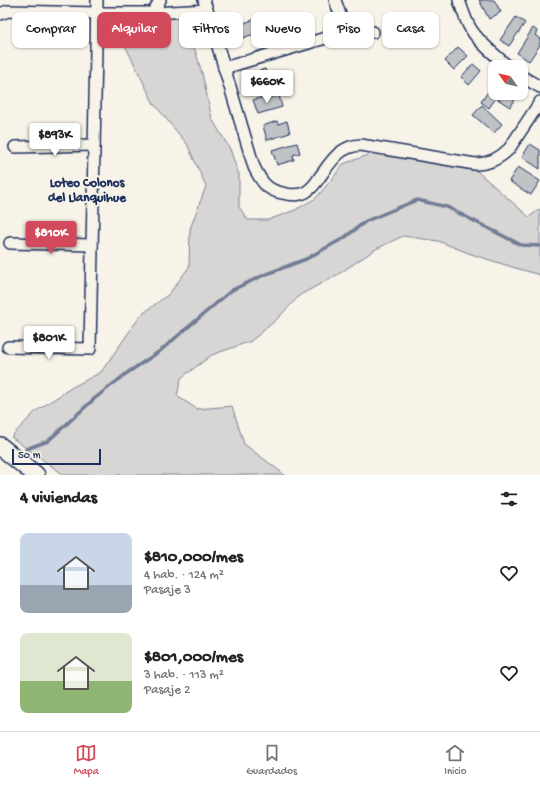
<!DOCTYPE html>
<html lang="es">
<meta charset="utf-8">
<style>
:root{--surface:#fff;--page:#f6f6f6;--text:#222;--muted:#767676;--line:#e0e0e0;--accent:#d1495b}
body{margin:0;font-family:"Gochi Hand",sans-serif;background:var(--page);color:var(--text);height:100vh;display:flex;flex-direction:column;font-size:15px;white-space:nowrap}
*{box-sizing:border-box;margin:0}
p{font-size:13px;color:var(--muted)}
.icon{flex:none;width:22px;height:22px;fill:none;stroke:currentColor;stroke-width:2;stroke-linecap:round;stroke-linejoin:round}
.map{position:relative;height:475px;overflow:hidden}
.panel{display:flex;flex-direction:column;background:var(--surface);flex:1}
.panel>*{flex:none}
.banner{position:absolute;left:12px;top:12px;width:516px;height:36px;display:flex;gap:8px}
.needle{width:26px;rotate:304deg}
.controls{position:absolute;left:488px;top:60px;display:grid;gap:8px}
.controls a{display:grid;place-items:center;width:40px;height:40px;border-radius:8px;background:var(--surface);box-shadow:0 1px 3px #0004;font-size:20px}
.scale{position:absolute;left:12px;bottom:10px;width:89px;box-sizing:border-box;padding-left:4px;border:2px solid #1b2f5e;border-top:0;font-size:11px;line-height:14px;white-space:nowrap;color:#1b2f5e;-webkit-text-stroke:3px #f7f3e8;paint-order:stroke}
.price{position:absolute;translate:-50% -34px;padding:0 9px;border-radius:4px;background:#fff;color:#222;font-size:13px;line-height:26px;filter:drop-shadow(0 1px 2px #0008)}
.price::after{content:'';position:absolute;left:50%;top:24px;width:12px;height:9px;margin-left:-6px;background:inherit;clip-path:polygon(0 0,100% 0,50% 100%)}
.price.selected{background:var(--accent);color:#fff}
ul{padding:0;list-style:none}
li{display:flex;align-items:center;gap:12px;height:100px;padding:0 20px}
li span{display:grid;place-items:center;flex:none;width:112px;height:80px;border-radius:8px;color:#555}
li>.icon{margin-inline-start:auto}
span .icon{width:48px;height:48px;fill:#fffc;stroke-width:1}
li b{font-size:17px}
h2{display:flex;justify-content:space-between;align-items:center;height:48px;padding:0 20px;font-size:17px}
.chip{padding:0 14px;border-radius:8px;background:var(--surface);box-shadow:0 1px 3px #0004;font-size:14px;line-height:36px}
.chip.selected{background:var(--accent);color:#fff}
.dock{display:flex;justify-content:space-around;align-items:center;height:56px;border-top:1px solid var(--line);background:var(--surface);font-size:11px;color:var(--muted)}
.dock a{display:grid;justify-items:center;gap:2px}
.dock .selected{color:var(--accent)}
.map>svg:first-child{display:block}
.green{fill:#d7d6d4;stroke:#798299}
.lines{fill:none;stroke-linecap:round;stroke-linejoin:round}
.stream{stroke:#727c95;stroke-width:3.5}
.building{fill:#c0c3c5;stroke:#1b2f5e}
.minor-casing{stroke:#1b2f5e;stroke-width:14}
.primary-casing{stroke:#1b2f5e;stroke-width:20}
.minor{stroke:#f7f3e8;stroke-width:11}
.primary{stroke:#f7f3e8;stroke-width:17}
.labels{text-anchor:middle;stroke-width:4;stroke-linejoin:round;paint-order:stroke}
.neighbourhood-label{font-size:13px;font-weight:bold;fill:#1b2f5e;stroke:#f7f3e8}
</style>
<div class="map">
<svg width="540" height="475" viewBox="0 0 540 475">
<rect width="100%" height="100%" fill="#f7f3e8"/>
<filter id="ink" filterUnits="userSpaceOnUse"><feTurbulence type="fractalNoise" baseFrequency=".025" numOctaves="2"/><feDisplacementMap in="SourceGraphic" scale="8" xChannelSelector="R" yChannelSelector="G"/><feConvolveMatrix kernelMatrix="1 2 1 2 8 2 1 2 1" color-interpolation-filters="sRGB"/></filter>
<g filter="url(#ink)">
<path class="green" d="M181 15 191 37 202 73 212 119 230 149 239 175V207L248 220H268L295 210 316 198 333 178 343 164 374 153 477 171 529 217 540 209V275L512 267 471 254 438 241 403 236 376 249 337 275 300 295 276 320 251 341 212 355 181 378 177 396 197 409 232 406 244 444 285 475H64L11 437 36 411 71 388 101 372 141 315 169 294 189 267 190 229 206 186 187 144 154 104 115 25 148 16Z"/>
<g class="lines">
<path class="stream" d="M26 449 48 441 94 399 127 373 160 351 232 290 264 275 306 259 344 238 366 221 417 200 447 207 521 245 540 246"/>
</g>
<g class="building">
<path d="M479 0H494L501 12 489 19Z"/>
<path d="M516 17 525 23 509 46 500 40Z"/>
<path d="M258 18 260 25 255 27 257 33 237 40 233 27Z"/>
<path d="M533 28 537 31 535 35 540 39V45L529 61 517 53Z"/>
<path d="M458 47 468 56 454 70 445 61Z"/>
<path d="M473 64 481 71 469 85 461 77Z"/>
<path d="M265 69 267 75 274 72 276 80 253 87 249 74Z"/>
<path d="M494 83 495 84V93H508L516 98 510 107 496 98 489 108 481 102Z"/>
<path d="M279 95 282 107 258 114 253 100 267 96V98Z"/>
<path d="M482 105 502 124 494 133 473 115Z"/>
<path d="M277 121 278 124 287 121 290 133 267 140 263 126Z"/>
<path d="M297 143 300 153 293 155 294 160 277 165 272 150Z"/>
<path d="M530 144 540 150V169L522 157Z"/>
<path d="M518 167 540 181 531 195 509 181Z"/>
</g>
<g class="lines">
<defs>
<g id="minor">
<path d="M204 0 254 167C261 181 266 190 282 193 290 195 299 196 306 192 312 188 316 183 319 178 331 162 339 146 361 145L475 164C489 164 499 159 509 149L540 102"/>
<path d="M335 0 346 32H373"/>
<path d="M459 0C462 9 465 18 469 26 476 40 497 57 509 67"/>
<path d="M153 13 160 0"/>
<path d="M0 14 8 11 97 13H153L207 10"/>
<path d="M224 68 346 32"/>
<path d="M521 76 540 87"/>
<path d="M15 147 94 145"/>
<path d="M10 243 92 245"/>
<path d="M8 347 90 349 97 0"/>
</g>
<path id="primary" d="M0 446 36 475"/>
</defs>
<use href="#minor" class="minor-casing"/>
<use href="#primary" class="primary-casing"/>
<use href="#minor" class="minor"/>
<use href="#primary" class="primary"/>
</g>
</g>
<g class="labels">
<g class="neighbourhood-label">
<text x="87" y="186">Loteo Colonos<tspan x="87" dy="15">del Llanquihue</tspan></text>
</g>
</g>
</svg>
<div class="controls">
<a><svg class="needle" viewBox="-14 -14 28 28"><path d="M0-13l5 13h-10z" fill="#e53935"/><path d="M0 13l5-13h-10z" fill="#767676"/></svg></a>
</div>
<div class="scale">50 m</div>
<b class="price" style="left:267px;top:104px">$660K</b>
<b class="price" style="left:55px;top:157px">$893K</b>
<b class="price selected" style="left:51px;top:255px">$810K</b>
<b class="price" style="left:49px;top:360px">$801K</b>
<div class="banner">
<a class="chip">Comprar</a>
<a class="chip selected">Alquilar</a>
<a class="chip">Filtros</a>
<a class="chip">Nuevo</a>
<a class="chip">Piso</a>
<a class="chip">Casa</a>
</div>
</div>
<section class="panel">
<h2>4 viviendas<svg class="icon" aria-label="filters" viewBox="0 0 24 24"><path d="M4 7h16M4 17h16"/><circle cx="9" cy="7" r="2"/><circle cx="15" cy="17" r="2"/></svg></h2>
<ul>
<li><span style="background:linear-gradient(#c9d6e8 65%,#9aa5b1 0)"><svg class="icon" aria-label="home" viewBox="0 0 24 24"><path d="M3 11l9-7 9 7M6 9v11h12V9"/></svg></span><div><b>$810,000/mes</b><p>4 hab. · 124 m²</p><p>Pasaje 3</p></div><svg class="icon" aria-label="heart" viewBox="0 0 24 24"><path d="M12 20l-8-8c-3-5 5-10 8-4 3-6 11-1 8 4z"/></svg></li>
<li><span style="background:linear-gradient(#dfe7d0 60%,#8fb573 0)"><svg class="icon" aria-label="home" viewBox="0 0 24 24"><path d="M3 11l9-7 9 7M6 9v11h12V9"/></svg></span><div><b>$801,000/mes</b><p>3 hab. · 113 m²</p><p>Pasaje 2</p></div><svg class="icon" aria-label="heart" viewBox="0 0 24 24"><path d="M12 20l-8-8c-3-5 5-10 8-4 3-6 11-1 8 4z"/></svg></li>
</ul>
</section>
<nav class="dock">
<a class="selected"><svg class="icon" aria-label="map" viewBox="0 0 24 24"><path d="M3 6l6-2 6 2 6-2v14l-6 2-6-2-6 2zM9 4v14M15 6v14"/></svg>Mapa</a>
<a><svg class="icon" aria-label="saved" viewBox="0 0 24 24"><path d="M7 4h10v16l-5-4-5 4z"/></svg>Guardados</a>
<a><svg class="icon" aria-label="home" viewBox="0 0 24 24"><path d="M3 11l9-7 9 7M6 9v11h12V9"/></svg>Inicio</a>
</nav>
